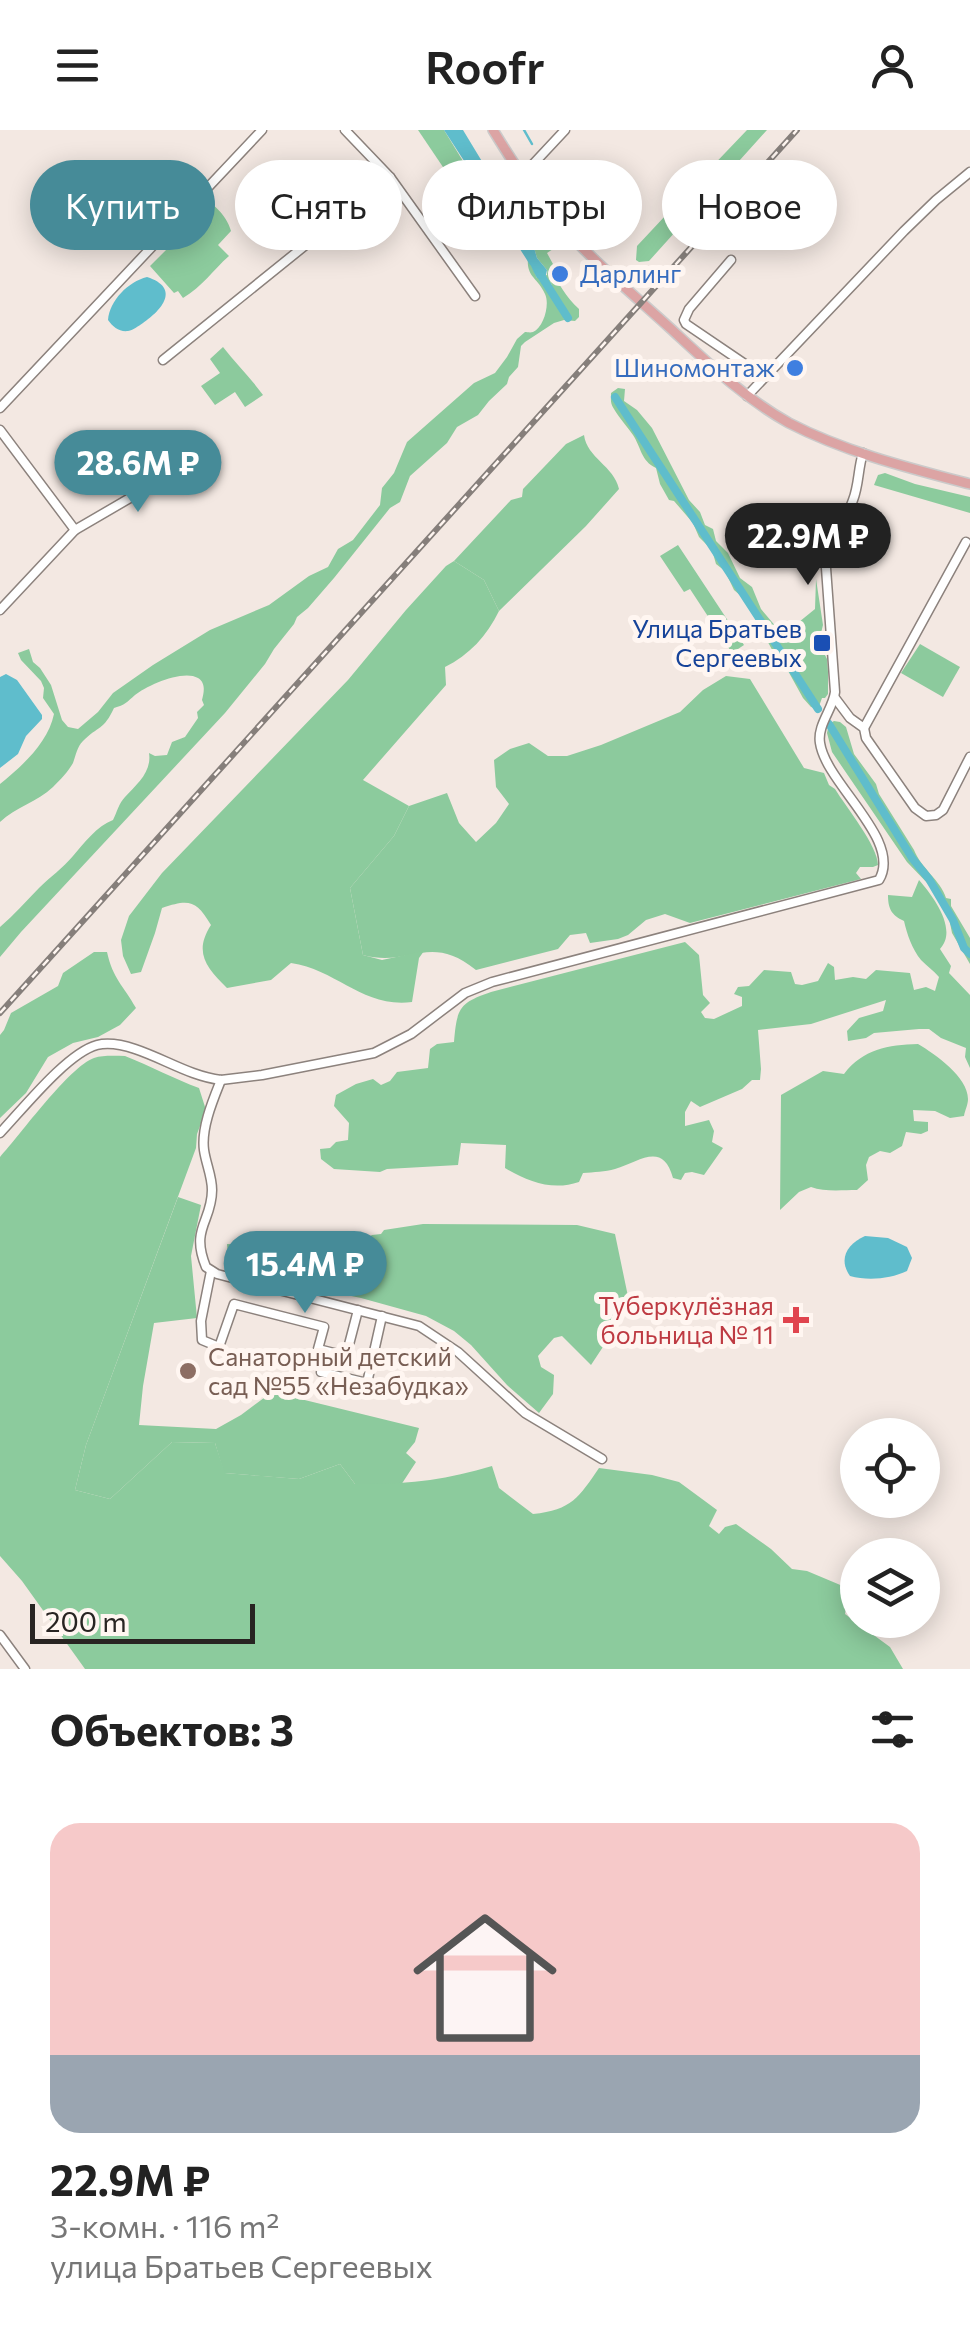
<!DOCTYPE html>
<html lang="ru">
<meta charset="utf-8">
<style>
:root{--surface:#fff;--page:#f6f6f6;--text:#222;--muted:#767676;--line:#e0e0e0;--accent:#468b98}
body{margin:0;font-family:Commissioner,sans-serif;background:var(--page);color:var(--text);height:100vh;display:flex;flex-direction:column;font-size:38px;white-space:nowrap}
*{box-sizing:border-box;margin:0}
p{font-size:32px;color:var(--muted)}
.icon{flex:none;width:55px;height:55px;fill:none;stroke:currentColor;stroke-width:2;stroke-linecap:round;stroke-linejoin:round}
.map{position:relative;height:1539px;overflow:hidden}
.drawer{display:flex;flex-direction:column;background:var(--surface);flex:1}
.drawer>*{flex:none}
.guide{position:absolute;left:30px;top:30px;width:910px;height:90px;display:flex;gap:20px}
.buttons{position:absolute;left:840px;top:1288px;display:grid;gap:20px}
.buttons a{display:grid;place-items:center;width:100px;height:100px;border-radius:50%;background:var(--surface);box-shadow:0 5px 25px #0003;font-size:50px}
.scale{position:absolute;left:30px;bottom:25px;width:225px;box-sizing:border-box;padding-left:10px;border:5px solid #282422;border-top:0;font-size:28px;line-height:35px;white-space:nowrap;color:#282422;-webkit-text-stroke:8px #fff6f1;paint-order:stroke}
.price{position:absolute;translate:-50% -85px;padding:0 22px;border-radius:35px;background:var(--accent);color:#fff;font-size:32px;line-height:65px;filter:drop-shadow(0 2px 5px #0008)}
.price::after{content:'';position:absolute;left:50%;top:60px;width:30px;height:22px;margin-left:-15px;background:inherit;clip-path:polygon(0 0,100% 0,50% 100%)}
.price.active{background:#222;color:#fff}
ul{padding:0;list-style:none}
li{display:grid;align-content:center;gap:20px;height:530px;padding:0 50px}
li+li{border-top:2px solid var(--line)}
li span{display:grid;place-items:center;height:310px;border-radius:30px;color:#555}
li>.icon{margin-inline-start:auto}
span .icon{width:180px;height:180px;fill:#fffc;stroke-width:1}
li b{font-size:42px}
h2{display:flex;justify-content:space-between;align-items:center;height:120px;padding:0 50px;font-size:42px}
.pill{padding:0 35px;border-radius:45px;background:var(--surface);box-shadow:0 5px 25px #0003;font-size:35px;line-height:90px}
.pill.active{background:var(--accent);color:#fff}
header{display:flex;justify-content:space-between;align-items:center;height:130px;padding:0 50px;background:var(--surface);font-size:45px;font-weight:600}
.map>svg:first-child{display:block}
.green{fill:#8cca9d}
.forest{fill:#8ccb9d}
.water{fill:#5fbdcc}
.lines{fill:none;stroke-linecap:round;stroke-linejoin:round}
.stream{stroke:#5fbdcc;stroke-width:2.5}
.canal{stroke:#5fbdcc;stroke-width:8}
.minor-casing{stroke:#8c827d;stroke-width:11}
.major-casing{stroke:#cbcaca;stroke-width:12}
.minor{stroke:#fff;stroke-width:8}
.major{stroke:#dca4a4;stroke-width:9}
.rail-casing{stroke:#867f7b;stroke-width:6}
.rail{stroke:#fff6f1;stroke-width:2.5;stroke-dasharray:8;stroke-linecap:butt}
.shop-dot{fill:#3f7fe0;stroke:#fff6f1;stroke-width:4}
.transit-dot{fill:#1a4fb4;stroke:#fff6f1;stroke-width:4}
.health-dot{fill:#e0444e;stroke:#fff6f1;stroke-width:4}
.education-dot{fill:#8d6e63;stroke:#fff6f1;stroke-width:4}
.labels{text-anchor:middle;stroke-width:10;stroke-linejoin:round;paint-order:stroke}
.shop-label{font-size:25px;fill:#366cbe;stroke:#fff6f1;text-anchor:start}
.transit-label{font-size:25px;fill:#164399;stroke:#fff6f1;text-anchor:end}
.health-label{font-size:25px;fill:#be3a42;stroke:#fff6f1;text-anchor:end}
.education-label{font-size:25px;fill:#785e54;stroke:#fff6f1;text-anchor:start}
</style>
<header><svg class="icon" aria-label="menu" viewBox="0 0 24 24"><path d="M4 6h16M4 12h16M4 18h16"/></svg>Roofr<svg class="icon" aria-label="person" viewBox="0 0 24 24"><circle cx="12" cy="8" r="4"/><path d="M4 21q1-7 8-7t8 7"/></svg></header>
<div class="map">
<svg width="970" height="1539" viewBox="0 0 970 1539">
<rect width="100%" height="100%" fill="#f3e8e2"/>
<g class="green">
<path d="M69 44H77L85 52 87 59 55 94 47 96 37 86 36 79Z"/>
<path d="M528 127 537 148 547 145V140L554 163 563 173 564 190 554 193 525 212 521 216 518 237 509 247 507 254 489 271 478 285 457 297 447 313 410 346 400 372 390 378 334 448 308 478 297 487 294 494 274 519 265 534 225 583 21 802 0 827V797C14 785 26 771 39 758 50 747 63 738 73 726 84 713 97 696 113 690 117 682 119 673 125 667 137 654 152 642 149 623L155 626 167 625 172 612 185 607 198 588 197 582 204 575 202 570C204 562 206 553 198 548 183 539 146 556 135 565 127 572 125 575 114 578 104 600 98 596 83 611 77 617 76 625 73 633 68 642 60 650 53 657 37 672 16 677 0 692V654C22 636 48 613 54 584L43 568 44 558 41 551 21 530 18 523 29 519 33 532 40 538 51 555 62 590 68 597 78 599 98 582 113 563 153 535 210 500 269 475 309 446 328 437 338 419 353 410 380 375 382 358 394 343 407 312 474 253 495 243 507 227 517 209 525 202C527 202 530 203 533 202 544 197 550 174 545 164 538 147 526 148 528 127Z"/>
<path d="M223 217C236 234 250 247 263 265L245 277 235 262 215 275 201 256 220 243 210 229Z"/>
<path d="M618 258 625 259 624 271 637 280 652 298 689 370 700 382 705 395 713 399 716 411 728 423 740 448 752 457 761 479 783 505 815 479 816 449 823 495 820 507 822 519 827 529 828 542V564L825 568H822L818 579 811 577 803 568 787 539 776 527 751 481 741 466 734 460 725 441 716 434 712 420 699 407 693 393 674 371 669 370 660 354 656 338C641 331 641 317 633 305 627 296 619 288 614 279 610 273 611 270 611 263Z"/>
<path d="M584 305C587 328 614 336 619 359L586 396 499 481 484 450 454 431 511 370 522 367 523 359 566 314Z"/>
<path d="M678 415 744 515 732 523 690 459 684 462 660 426Z"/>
<path d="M920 514 960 537 943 567 901 543Z"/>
<path d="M726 546 750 549 804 638 824 643 829 655 835 659C846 677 878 716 878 735L873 737H860L856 743 861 749 690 793 665 784 646 790 628 805 618 809 590 813 586 803 570 805 558 819 476 840C429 802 410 838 363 825L350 758 394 706 409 676 447 663 459 693 476 712 496 693 509 674 496 657 494 630 510 619 529 613 548 626H567L601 615 680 582 703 560Z"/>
<path d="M834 591 840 592 846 597 854 624 876 654 879 664 914 720C921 738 941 751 946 768L951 769V776L970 808V834L952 803 949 788 933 759 907 732 832 622 827 603 829 594Z"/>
<path d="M178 1067 201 1075 191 1126 197 1188 154 1193 143 1256 139 1295 216 1299 241 1285 272 1262 419 1298 415 1312 406 1323 416 1332 401 1355 355 1354 340 1334 299 1349 224 1343 215 1313 172 1312 110 1369 75 1360 86 1315Z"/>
<path d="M423 1094 577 1095 615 1104 630 1176 591 1235 562 1206 554 1208 538 1226 541 1237 554 1245 553 1264 539 1283 507 1255 471 1215 454 1201 426 1186 361 1168 229 1141 227 1114 291 1116 292 1120 347 1121 372 1105 381 1104 384 1100Z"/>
</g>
<g class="forest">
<path d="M418 0H444L466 36 464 42 452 45 447 43Z"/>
<path d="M747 0H767L649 131 639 132 636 130 637 116 680 70 683 72 685 69 683 67Z"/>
<path d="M204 70C216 74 228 89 231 101L218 115 229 126C213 140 202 157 183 168L178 161 174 163 150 136 172 114 178 95Z"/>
<path d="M541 87 560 105 549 113 553 119 547 123 553 134 550 137C558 153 566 167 579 179V187L575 191 564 190 563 173 554 163 547 140 537 128 533 114 536 92Z"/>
<path d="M885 343 915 354 970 367V383L874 355 878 345Z"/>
<path d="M454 431 484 450 499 481C487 506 469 525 445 537L446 555 363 650 409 676 394 706 350 758 363 825 382 830 424 821 419 828 412 872C362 878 338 840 291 833L271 850 227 858C207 838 193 823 211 795 196 770 189 769 162 778L155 803 141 842 131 844 123 826 121 810 129 786 162 743 348 550 406 480 446 436Z"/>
<path d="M919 750C934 767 958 800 940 819L951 836 949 843 970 865V938L965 927 966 918 941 908 929 899H919L874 903 866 908 848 911 847 901 859 888 883 881 886 870 811 894 758 900 761 939 760 950H752L742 959 700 977 691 971 685 982V996L709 990 714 1001 712 1012 723 1018 704 1045 692 1042 685 1043 681 1050 673 1048C663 1011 640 1031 615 1039 605 1042 594 1042 583 1043L579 1052C553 1061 528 1052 505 1038L506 1015 461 1013 458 1035 387 1039 380 1042 334 1039 321 1029 320 1019 330 1018 336 1012 348 1010 349 993 334 976 336 965 356 954 373 949 381 955 390 951 397 942 428 938 430 919 437 914 454 912C457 878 459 873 491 862L685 812 699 825 703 865 710 873 701 882 705 888 714 889 742 876V867L734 864 738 857 749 856 764 840 791 842 795 854 802 855 818 851 828 833 834 837 835 850 853 847 866 849 876 840 910 843 914 860 926 857 935 861 939 847C933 840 927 836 921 830 912 819 907 804 904 791 891 785 888 778 888 765L912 767Z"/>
<path d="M94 822H107C113 849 123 855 136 878L120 895 98 907 73 913 48 927 26 963 0 988V905L4 900 11 883 58 856 63 843Z"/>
<path d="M918 914C935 924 968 947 968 969 968 975 965 980 964 986L950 988 935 981 913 980 914 991 928 992V1001L921 1004 906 1002 902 1016 890 1023 880 1021 869 1027 866 1035 868 1050 857 1060C842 1060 824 1062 811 1057L799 1062 780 1080 781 965 823 941 844 944C863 919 888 915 918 914Z"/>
<path d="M125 926C151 936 174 949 199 958L206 980 197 1004 196 1018 86 1315 75 1360 110 1369 172 1312 215 1313 225 1343 299 1349 340 1334 355 1354C405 1355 445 1350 492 1336L499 1358 533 1384C572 1380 579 1367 599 1338L652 1345 679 1352 717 1380 709 1396 719 1404 725 1397 736 1394 771 1419 792 1439 807 1441 857 1462V1477L846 1478 845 1484 890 1517 903 1539H85L22 1451 0 1426V1027C20 1005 70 936 94 928 103 925 115 926 125 926Z"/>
</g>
<g class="water">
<path d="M444 0H463L489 43 497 48 509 79 524 98 533 114 537 128 547 140 545 149 537 148C525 128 526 106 503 94L502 88 484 69 481 57Z"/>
<path d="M147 147C181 158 162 180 143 193 138 196 134 200 128 201 119 202 113 197 108 190 110 170 128 152 147 147Z"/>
<path d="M6 544 17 550 42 585V589L26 606 18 624 0 638V547Z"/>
<path d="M865 1106 888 1108 907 1117 912 1128 907 1141C890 1149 868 1151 850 1146 838 1129 847 1114 865 1106Z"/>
</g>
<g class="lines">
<g class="stream">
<path d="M524 0 532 14"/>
<path d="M549 37 567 61 580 65"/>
<path d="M589 65 610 67"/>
</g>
<g class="canal">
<path d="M508 93 533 132"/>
<path d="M540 144 568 188"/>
<path d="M615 267 818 579"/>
<path d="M829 594 912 728 929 749 953 790 964 818 970 824"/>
</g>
<defs>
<g id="minor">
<path d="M345 0 390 47 475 166"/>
<path d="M522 46 565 0"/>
<path d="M731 130 689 179 684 190 686 194 764 247"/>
<path d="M163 230 390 47"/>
<path d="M747 266 904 101 936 70 970 42"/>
<path d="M0 278 262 0"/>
<path d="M0 300 75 400"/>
<path d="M0 480 75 400 178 340 186 337 195 339"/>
<path d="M835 568 850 588 864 598 866 608 915 678 926 686 936 685 943 680 970 627"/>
<path d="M864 598 966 412"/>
<path d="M221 950C213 970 201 998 204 1020 206 1034 212 1046 212 1060 212 1092 190 1098 206 1137L217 1144 419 1196 458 1222 525 1283 602 1329"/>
<path d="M0 1003C22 980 67 923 97 915 109 912 123 915 135 919 165 929 190 946 221 950L262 945 374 923 411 904 465 863 492 852 879 750C903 710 826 654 820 613 817 595 833 579 835 562L826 438C830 414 845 393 853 370 859 355 858 338 863 323"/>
<path d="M211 1141 201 1191 202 1210 219 1217 234 1174 324 1197 318 1219 346 1226 358 1180"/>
<path d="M321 1242 409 1263"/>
<path d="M367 1253 382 1186"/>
<path d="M0 1505 25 1539"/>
</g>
<path id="major" d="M493 0C509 26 525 52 544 76 581 121 627 159 670 198 708 233 744 268 789 293 845 322 909 338 970 354"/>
</defs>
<use href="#minor" class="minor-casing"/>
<use href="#major" class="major-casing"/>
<use href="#minor" class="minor"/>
<use href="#major" class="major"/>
<defs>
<path id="rail" d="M0 883 797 0"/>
</defs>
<use href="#rail" class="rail-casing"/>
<use href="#rail" class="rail"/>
</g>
<g class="shop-dot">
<circle cx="560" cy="144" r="10"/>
<circle cx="795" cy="238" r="10"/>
</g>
<rect class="transit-dot" x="812" y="503" width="20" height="20" rx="5"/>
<path class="health-dot" d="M791 1175h10v10h10v10h-10v10h-10v-10h-10v-10h10z"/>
<circle class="education-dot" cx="188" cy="1241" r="10"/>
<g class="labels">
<g class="shop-label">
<text x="580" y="153">Дарлинг</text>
<text x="775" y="247" text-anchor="end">Шиномонтаж</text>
</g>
<g class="transit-label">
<text x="802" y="508">Улица Братьев<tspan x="802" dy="29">Сергеевых</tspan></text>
</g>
<g class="health-label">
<text x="774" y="1185">Туберкулёзная<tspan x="774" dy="29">больница № 11</tspan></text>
</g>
<g class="education-label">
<text x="208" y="1236">Санаторный детский<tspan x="208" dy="29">сад №55 «Незабудка»</tspan></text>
</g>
</g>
</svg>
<div class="buttons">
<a><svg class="icon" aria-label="locate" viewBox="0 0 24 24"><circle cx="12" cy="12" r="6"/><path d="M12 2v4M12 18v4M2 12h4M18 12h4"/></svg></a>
<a><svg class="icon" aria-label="layers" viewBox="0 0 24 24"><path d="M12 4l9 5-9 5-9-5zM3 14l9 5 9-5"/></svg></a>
</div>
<div class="scale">200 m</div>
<b class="price" style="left:138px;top:385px">28.6M ₽</b>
<b class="price active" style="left:808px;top:458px">22.9M ₽</b>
<b class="price" style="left:305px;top:1186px">15.4M ₽</b>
<div class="guide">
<a class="pill active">Купить</a>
<a class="pill">Снять</a>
<a class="pill">Фильтры</a>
<a class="pill">Новое</a>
</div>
</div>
<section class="drawer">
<h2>Объектов: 3<svg class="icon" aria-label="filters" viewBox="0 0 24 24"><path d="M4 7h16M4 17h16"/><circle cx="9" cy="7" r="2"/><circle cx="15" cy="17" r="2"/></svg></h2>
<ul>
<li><span style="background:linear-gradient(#f6c9c9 75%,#9aa5b1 0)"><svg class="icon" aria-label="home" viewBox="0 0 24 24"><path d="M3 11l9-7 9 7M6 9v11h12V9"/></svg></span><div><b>22.9M ₽</b><p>3-комн. · 116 m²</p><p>улица Братьев Сергеевых</p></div></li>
</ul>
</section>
